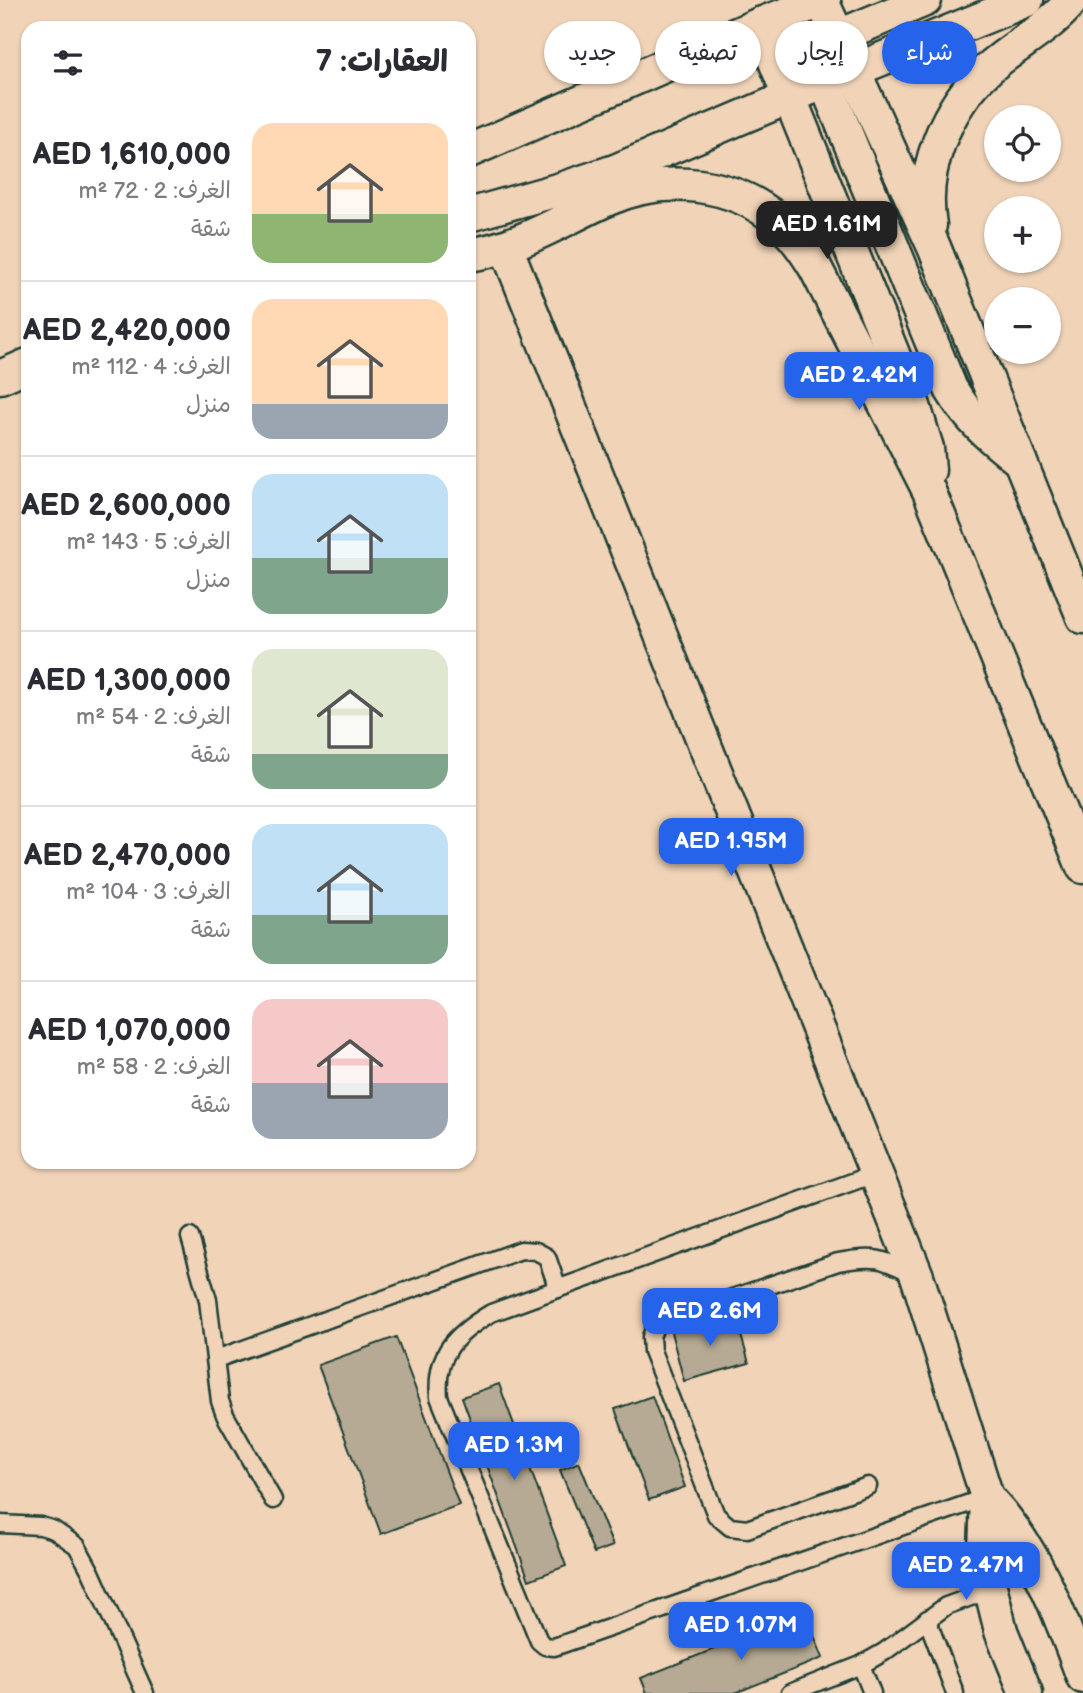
<!DOCTYPE html>
<html lang="ar">
<meta charset="utf-8">
<style>
:root{--surface:#fff;--page:#f7f7f7;--text:#2b2b33;--muted:#7c7c81;--line:#e1e1e2;--accent:#2563eb}
body{margin:0;font-family:"Balsamiq Sans","Playpen Sans Arabic",sans-serif;background:var(--page);color:var(--text);direction:rtl;height:100vh;display:flex;flex-direction:column;font-size:26px;white-space:nowrap}
*{box-sizing:border-box;margin:0}
p{font-size:23px;color:var(--muted)}
.icon{flex:none;width:38px;height:38px;fill:none;stroke:currentColor;stroke-width:2;stroke-linecap:round;stroke-linejoin:round}
.map{position:relative;flex:1;overflow:hidden;direction:ltr}
.details{position:absolute;left:21px;top:21px;width:455px;height:1148px;display:flex;flex-direction:column;background:var(--surface);border-radius:21px;box-shadow:0 2px 5px #0004;direction:rtl}
.details>*{flex:none}
.top-card{position:absolute;left:497px;top:21px;width:480px;height:63px;direction:rtl;display:flex;gap:14px}
.tools{position:absolute;left:984px;top:105px;display:grid;gap:14px}
.tools a{display:grid;place-items:center;width:77px;height:77px;border-radius:50%;background:var(--surface);box-shadow:0 2px 5px #0004;font-size:35px}
.price{position:absolute;translate:-50% -60px;padding:0 16px;border-radius:14px;background:var(--accent);color:#fff;font-size:23px;line-height:46px;filter:drop-shadow(0 2px 4px #0008)}
.price::after{content:'';position:absolute;left:50%;top:42px;width:21px;height:16px;margin-left:-10px;background:inherit;clip-path:polygon(0 0,100% 0,50% 100%)}
.price.selected{background:#222;color:#fff}
ul{padding:0;list-style:none}
li{display:flex;align-items:center;gap:21px;height:175px;padding:0 28px}
li+li{border-top:2px solid var(--line)}
li span{display:grid;place-items:center;flex:none;width:196px;height:140px;border-radius:21px;color:#555}
li>.icon{margin-inline-start:auto}
span .icon{width:84px;height:84px;fill:#fffc;stroke-width:1}
li b{font-size:30px}
h2{display:flex;justify-content:space-between;align-items:center;height:84px;padding:0 28px;font-size:30px}
.pill{padding:0 24px;border-radius:32px;background:var(--surface);box-shadow:0 2px 5px #0004;font-size:24px;line-height:63px}
.pill.selected{background:var(--accent);color:#fff}
.map>svg:first-child{display:block}
.building{fill:#b6aa94;stroke:#1f3d34;stroke-width:2}
.lines{fill:none;stroke-linecap:round;stroke-linejoin:round}
.service-casing{stroke:#1f3d34;stroke-width:21}
.minor-casing{stroke:#1f3d34;stroke-width:37}
.service{stroke:#f1d4b8;stroke-width:16}
.minor{stroke:#f1d4b8;stroke-width:32}
</style>
<div class="map">
<svg width="1083" height="1693" viewBox="0 0 1083 1693">
<rect width="100%" height="100%" fill="#f1d4b8"/>
<filter id="ink" filterUnits="userSpaceOnUse"><feTurbulence type="fractalNoise" baseFrequency=".0143" numOctaves="2"/><feDisplacementMap in="SourceGraphic" scale="14" xChannelSelector="R" yChannelSelector="G"/><feConvolveMatrix kernelMatrix="1 2 1 2 8 2 1 2 1" color-interpolation-filters="sRGB"/></filter>
<g filter="url(#ink)">
<g class="building">
<path d="M735 1314 749 1363 684 1381 671 1332Z"/>
<path d="M396 1337 459 1505 381 1534 318 1365Z"/>
<path d="M499 1384 566 1566 529 1580 462 1397Z"/>
<path d="M652 1396 685 1487 649 1500 615 1409Z"/>
<path d="M579 1462 613 1546 594 1553 560 1470Z"/>
<path d="M805 1613 823 1658 735 1693H647L641 1678Z"/>
</g>
<g class="lines">
<defs>
<g id="service">
<path d="M877 1173 491 1313C456 1334 435 1353 439 1397L539 1641 545 1646 554 1647 987 1497"/>
<path d="M190 1237 208 1300 220 1401 225 1415 273 1500"/>
<path d="M216 1359 521 1250 536 1251 547 1257 558 1289"/>
<path d="M868 1486 747 1529 730 1527 716 1515 652 1351 651 1337 656 1324 838 1262C875 1255 882 1258 915 1275"/>
<path d="M0 1524 41 1526 54 1530 77 1546 91 1572 145 1693"/>
<path d="M927 1619 955 1693"/>
<path d="M861 1665 872 1693"/>
<path d="M790 1693 861 1665 884 1652 946 1606 990 1590"/>
</g>
<g id="minor">
<path d="M822 1 934 247 1083 617"/>
<path d="M760 24C791 35 809 53 825 82L951 389C970 421 991 438 1020 461"/>
<path d="M760 24 914 406 927 448 929 470"/>
<path d="M820 44 925 0"/>
<path d="M469 151 760 24 824 0"/>
<path d="M469 215 561 189 615 171 825 82 1027 0"/>
<path d="M930 225C920 169 947 106 988 69 1016 44 1049 29 1072 0"/>
<path d="M506 247 917 1276 987 1497 985 1551 988 1578 1001 1631 1026 1693"/>
<path d="M469 255C521 247 561 220 608 199 664 174 733 181 780 222 795 236 806 252 816 269L929 491 1083 867"/>
<path d="M0 377 28 365"/>
<path d="M987 1497C1037 1550 1058 1610 1083 1677"/>
</g>
</defs>
<use href="#service" class="service-casing"/>
<use href="#minor" class="minor-casing"/>
<use href="#service" class="service"/>
<use href="#minor" class="minor"/>
</g>
</g>
</svg>
<div class="tools">
<a><svg class="icon" aria-label="locate" viewBox="0 0 24 24"><circle cx="12" cy="12" r="6"/><path d="M12 2v4M12 18v4M2 12h4M18 12h4"/></svg></a>
<a>+</a>
<a>−</a>
</div>
<b class="price selected" style="left:827px;top:261px">AED 1.61M</b>
<b class="price" style="left:859px;top:412px">AED 2.42M</b>
<b class="price" style="left:731px;top:878px">AED 1.95M</b>
<b class="price" style="left:710px;top:1348px">AED 2.6M</b>
<b class="price" style="left:514px;top:1482px">AED 1.3M</b>
<b class="price" style="left:966px;top:1602px">AED 2.47M</b>
<b class="price" style="left:741px;top:1662px">AED 1.07M</b>
<div class="top-card">
<a class="pill selected">شراء</a>
<a class="pill">إيجار</a>
<a class="pill">تصفية</a>
<a class="pill">جديد</a>
</div>
<section class="details">
<h2>العقارات: 7<svg class="icon" aria-label="filters" viewBox="0 0 24 24"><path d="M4 7h16M4 17h16"/><circle cx="9" cy="7" r="2"/><circle cx="15" cy="17" r="2"/></svg></h2>
<ul>
<li><span style="background:linear-gradient(#ffd9b3 65%,#8fb573 0)"><svg class="icon" aria-label="home" viewBox="0 0 24 24"><path d="M3 11l9-7 9 7M6 9v11h12V9"/></svg></span><div><b>AED 1,610,000</b><p>الغرف: 2 · 72 m²</p><p>شقة</p></div></li>
<li><span style="background:linear-gradient(#ffd9b3 75%,#9aa5b1 0)"><svg class="icon" aria-label="home" viewBox="0 0 24 24"><path d="M3 11l9-7 9 7M6 9v11h12V9"/></svg></span><div><b>AED 2,420,000</b><p>الغرف: 4 · 112 m²</p><p>منزل</p></div></li>
<li><span style="background:linear-gradient(#bfe0f5 60%,#7fa58c 0)"><svg class="icon" aria-label="home" viewBox="0 0 24 24"><path d="M3 11l9-7 9 7M6 9v11h12V9"/></svg></span><div><b>AED 2,600,000</b><p>الغرف: 5 · 143 m²</p><p>منزل</p></div></li>
<li><span style="background:linear-gradient(#dfe7d0 75%,#7fa58c 0)"><svg class="icon" aria-label="home" viewBox="0 0 24 24"><path d="M3 11l9-7 9 7M6 9v11h12V9"/></svg></span><div><b>AED 1,300,000</b><p>الغرف: 2 · 54 m²</p><p>شقة</p></div></li>
<li><span style="background:linear-gradient(#bfe0f5 65%,#7fa58c 0)"><svg class="icon" aria-label="home" viewBox="0 0 24 24"><path d="M3 11l9-7 9 7M6 9v11h12V9"/></svg></span><div><b>AED 2,470,000</b><p>الغرف: 3 · 104 m²</p><p>شقة</p></div></li>
<li><span style="background:linear-gradient(#f6c9c9 60%,#9aa5b1 0)"><svg class="icon" aria-label="home" viewBox="0 0 24 24"><path d="M3 11l9-7 9 7M6 9v11h12V9"/></svg></span><div><b>AED 1,070,000</b><p>الغرف: 2 · 58 m²</p><p>شقة</p></div></li>
</ul>
</section>
</div>
